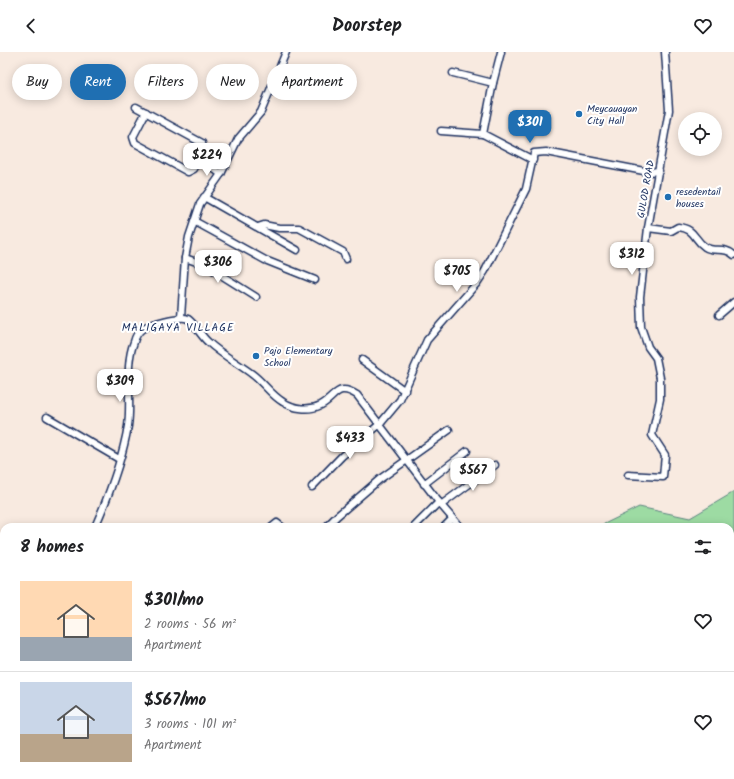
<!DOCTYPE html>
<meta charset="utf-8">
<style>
:root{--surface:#fff;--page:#f2f2f2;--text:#202124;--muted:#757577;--line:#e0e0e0;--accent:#1f6fb2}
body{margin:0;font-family:Kalam,sans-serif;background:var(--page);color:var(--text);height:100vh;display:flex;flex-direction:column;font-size:15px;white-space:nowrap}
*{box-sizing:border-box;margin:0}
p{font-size:13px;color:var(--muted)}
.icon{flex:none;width:22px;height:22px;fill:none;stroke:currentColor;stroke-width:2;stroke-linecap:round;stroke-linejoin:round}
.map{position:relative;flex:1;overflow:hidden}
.panel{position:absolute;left:0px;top:471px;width:734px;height:256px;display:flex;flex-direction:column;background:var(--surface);border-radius:12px 12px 0 0;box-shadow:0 2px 10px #0003}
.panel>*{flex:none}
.banner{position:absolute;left:12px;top:12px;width:400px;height:36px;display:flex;gap:8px}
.fabs{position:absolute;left:678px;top:60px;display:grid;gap:8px}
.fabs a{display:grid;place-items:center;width:44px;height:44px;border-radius:50%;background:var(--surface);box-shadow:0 2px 10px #0003;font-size:20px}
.price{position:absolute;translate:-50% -34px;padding:0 9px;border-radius:8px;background:#fff;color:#222;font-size:13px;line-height:26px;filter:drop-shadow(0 1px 2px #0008)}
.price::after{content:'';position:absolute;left:50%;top:24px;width:12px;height:9px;margin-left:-6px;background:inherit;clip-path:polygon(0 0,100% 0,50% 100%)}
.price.current{background:var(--accent);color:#fff}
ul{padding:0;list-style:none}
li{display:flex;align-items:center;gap:12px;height:100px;padding:0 20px}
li+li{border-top:1px solid var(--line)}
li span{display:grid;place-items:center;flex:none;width:112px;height:80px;border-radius:0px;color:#555}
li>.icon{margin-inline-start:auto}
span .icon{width:48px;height:48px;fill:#fffc;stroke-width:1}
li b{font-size:17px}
h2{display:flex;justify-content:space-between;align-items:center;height:48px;padding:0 20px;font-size:17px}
.chip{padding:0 14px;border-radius:18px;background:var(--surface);box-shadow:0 2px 10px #0003;font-size:14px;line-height:36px}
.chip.current{background:var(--accent);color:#fff}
header{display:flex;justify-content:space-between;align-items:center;height:52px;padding:0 20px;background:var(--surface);font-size:18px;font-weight:700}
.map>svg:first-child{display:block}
.park{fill:#9ddba3;stroke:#5c8580}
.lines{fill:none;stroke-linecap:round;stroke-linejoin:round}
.street-casing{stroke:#1b2f5e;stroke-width:9}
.street{stroke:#fff;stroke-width:6}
.poi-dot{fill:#1f6fb2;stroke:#fff;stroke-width:1.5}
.labels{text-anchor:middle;stroke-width:4;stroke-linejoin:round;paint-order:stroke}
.poi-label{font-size:10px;fill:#1b2f5e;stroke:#fff;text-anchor:start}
.street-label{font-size:10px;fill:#1b2f5e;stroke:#fff}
.neighbourhood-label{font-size:11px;letter-spacing:1px;fill:#1b2f5e;stroke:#fff}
</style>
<header><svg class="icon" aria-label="back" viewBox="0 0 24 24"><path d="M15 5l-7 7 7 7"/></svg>Doorstep<svg class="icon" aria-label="heart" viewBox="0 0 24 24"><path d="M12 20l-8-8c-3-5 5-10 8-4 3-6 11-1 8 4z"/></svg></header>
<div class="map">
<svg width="734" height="727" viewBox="0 0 734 727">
<rect width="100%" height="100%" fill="#f8eae0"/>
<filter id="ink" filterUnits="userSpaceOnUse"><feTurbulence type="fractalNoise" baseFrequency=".025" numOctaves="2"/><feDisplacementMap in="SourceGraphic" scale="8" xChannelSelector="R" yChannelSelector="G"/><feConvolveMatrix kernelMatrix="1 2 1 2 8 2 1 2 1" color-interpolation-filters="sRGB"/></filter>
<g filter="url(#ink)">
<path class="park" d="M734 440V670L730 668V475H598L639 455 690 466Z"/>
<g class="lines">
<defs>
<g id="street">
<path d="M501 0 493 31 483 82 533 108"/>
<path d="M453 21 493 31"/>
<path d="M136 55 202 91 203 97 199 106 221 122"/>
<path d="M146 60 133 85 135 91 188 120 194 117 199 106"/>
<path d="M441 79 483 82"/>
<path d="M204 145 297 198"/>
<path d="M194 169 265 208 315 228"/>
<path d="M258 175 264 173 279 176H299L343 200 346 207"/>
<path d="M648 176 671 179 678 175C696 177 693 187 705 195 714 201 725 194 734 203"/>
<path d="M185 206 205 213 256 245"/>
<path d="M719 263 734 250"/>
<path d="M181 265 185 206 189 185 200 152 221 122 238 87 261 60 286 0"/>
<path d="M362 308 405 339"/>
<path d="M47 365 119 407"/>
<path d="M628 423 663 425 665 403 652 383 660 347V326L656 306 648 295 641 275 640 245 648 176 669 58 665 0"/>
<path d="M424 432 467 399"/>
<path d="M312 435 342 404 380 372 400 348 427 288 477 231 485 219 526 137 534 101 546 100 649 120 659 119"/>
<path d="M441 453 495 413"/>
<path d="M95 475C109 443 122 409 128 374 132 348 124 314 134 290 135 286 138 280 142 277 149 272 181 263 188 267 195 272 201 284 208 290 221 302 237 311 252 322 263 330 271 343 283 350 294 357 309 359 321 353 336 345 337 330 357 343L441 453 460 475"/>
<path d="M272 475 277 471 282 475"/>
<path d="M326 475 337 464 380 427 449 378"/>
<path d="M414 475 439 450"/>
<path d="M444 475 452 467"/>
<path d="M0 552 4 553"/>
<path d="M44 723 45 727"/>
<path d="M467 723V727"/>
<path d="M643 723 653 727"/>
<path d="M604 727 608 723"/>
<path d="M691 727 694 723"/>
</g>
</defs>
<use href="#street" class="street-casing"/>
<use href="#street" class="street"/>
</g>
</g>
<g class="poi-dot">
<circle cx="579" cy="62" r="4"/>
<circle cx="668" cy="145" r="4"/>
<circle cx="256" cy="304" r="4"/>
</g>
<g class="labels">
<g class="poi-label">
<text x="587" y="60">Meycauayan<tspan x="587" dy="12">City Hall</tspan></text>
<text x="676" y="143">resedentail<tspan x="676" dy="12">houses</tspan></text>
<text x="264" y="302">Pajo Elementary<tspan x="264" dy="12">School</tspan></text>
</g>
<g class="street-label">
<text transform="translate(645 137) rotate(-80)" y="4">GULOD ROAD</text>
</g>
<g class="neighbourhood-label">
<text x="178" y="279">MALIGAYA VILLAGE</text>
</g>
</g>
</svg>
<div class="fabs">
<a><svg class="icon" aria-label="locate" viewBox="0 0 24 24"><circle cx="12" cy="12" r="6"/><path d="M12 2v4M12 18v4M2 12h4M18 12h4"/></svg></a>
</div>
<b class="price current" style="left:530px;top:92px">$301</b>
<b class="price" style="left:207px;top:125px">$224</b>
<b class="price" style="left:632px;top:224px">$312</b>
<b class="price" style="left:218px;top:232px">$306</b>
<b class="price" style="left:457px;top:241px">$705</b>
<b class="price" style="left:120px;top:351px">$309</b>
<b class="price" style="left:350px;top:408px">$433</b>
<b class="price" style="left:473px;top:440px">$567</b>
<div class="banner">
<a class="chip">Buy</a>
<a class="chip current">Rent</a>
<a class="chip">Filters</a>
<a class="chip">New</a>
<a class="chip">Apartment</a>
</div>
<section class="panel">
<h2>8 homes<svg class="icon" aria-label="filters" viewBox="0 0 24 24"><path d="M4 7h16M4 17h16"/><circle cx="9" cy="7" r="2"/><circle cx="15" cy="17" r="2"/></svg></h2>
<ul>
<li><span style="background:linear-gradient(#ffd9b3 70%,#9aa5b1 0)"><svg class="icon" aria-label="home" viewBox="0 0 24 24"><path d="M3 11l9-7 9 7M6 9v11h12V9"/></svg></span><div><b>$301/mo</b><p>2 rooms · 56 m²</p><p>Apartment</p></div><svg class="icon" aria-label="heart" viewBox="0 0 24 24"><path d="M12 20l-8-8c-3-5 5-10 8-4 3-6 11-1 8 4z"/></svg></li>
<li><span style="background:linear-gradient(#c9d6e8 65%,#b9a48a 0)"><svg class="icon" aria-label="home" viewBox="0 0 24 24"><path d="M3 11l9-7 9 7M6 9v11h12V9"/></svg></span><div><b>$567/mo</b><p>3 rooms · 101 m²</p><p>Apartment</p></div><svg class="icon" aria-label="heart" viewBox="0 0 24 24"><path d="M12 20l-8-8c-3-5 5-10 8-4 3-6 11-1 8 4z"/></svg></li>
</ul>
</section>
</div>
